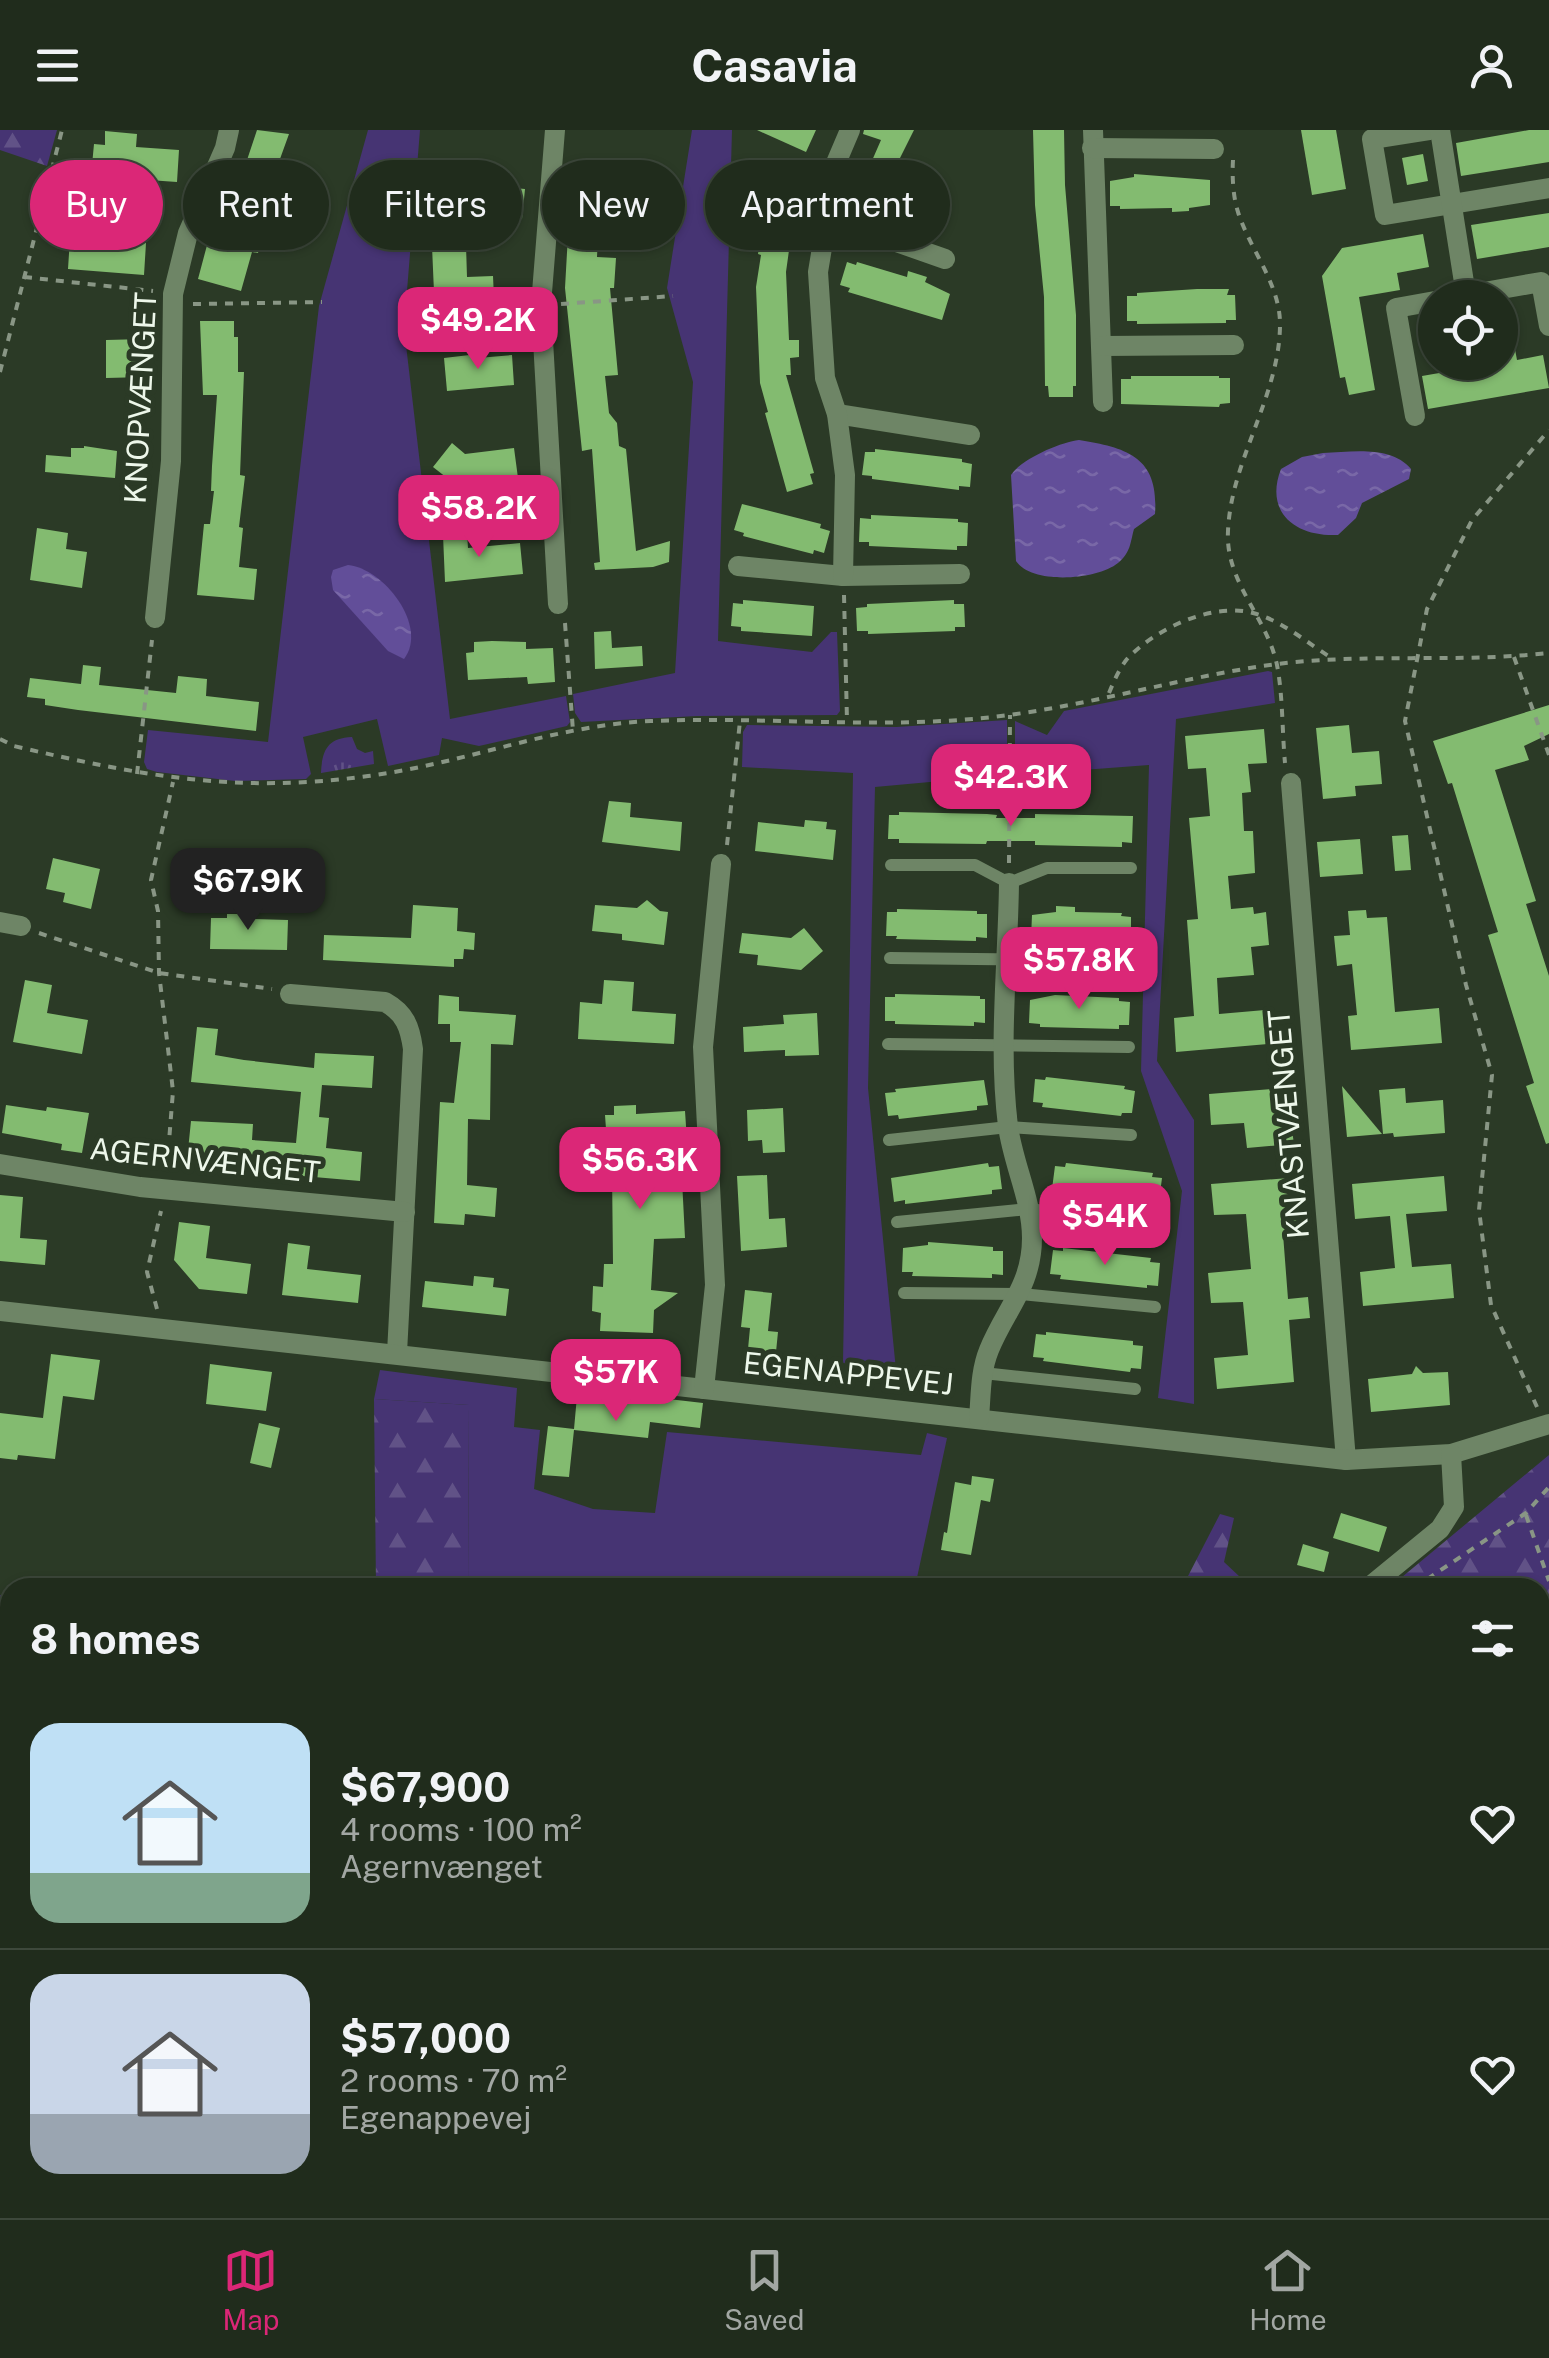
<!DOCTYPE html>
<meta charset="utf-8">
<style>
:root{--surface:#202c1c;--page:#283425;--text:#f1f3f6;--muted:#a2a7a3;--line:#3d483b;--accent:#db2777}
body{margin:0;font-family:"Public Sans",sans-serif;background:var(--page);color:var(--text);height:100vh;display:flex;flex-direction:column;font-size:38px;white-space:nowrap}
*{box-sizing:border-box;margin:0}
p{font-size:32px;color:var(--muted)}
.icon{flex:none;width:55px;height:55px;fill:none;stroke:currentColor;stroke-width:2;stroke-linecap:round;stroke-linejoin:round}
.map{position:relative;flex:1;overflow:hidden}
.panel{position:absolute;left:0px;top:1448px;width:1550px;height:642px;display:flex;flex-direction:column;background:var(--surface);border-radius:30px 30px 0 0;box-shadow:0 2px 8px #0004,0 0 0 2px var(--line)}
.panel>*{flex:none}
.hud{position:absolute;left:30px;top:30px;width:1000px;height:90px;display:flex;gap:20px}
.buttons{position:absolute;left:1418px;top:150px;display:grid;gap:20px}
.buttons a{display:grid;place-items:center;width:100px;height:100px;border-radius:50%;background:var(--surface);box-shadow:0 2px 8px #0004,0 0 0 2px var(--line);font-size:50px}
.price{position:absolute;translate:-50% -85px;padding:0 22px;border-radius:20px;background:var(--accent);color:#fff;font-size:32px;line-height:65px;filter:drop-shadow(0 2px 5px #0008)}
.price::after{content:'';position:absolute;left:50%;top:60px;width:30px;height:22px;margin-left:-15px;background:inherit;clip-path:polygon(0 0,100% 0,50% 100%)}
.price.active{background:#222;color:#fff}
ul{padding:0;list-style:none}
li{display:flex;align-items:center;gap:30px;height:250px;padding:0 30px}
li+li{border-top:2px solid var(--line)}
li span{display:grid;place-items:center;flex:none;width:280px;height:200px;border-radius:30px;color:#555}
li>.icon{margin-inline-start:auto}
span .icon{width:120px;height:120px;fill:#fffc;stroke-width:1}
li b{font-size:42px}
h2{display:flex;justify-content:space-between;align-items:center;height:120px;padding:0 30px;font-size:42px}
.pill{padding:0 35px;border-radius:45px;background:var(--surface);box-shadow:0 2px 8px #0004,0 0 0 2px var(--line);font-size:35px;line-height:90px}
.pill.active{background:var(--accent);color:#fff}
header{display:flex;justify-content:space-between;align-items:center;height:130px;padding:0 30px;background:var(--surface);font-size:45px;font-weight:700}
.dock{display:flex;justify-content:space-around;align-items:center;height:140px;border-top:2px solid var(--line);background:var(--surface);font-size:28px;color:var(--muted)}
.dock a{display:grid;justify-items:center;gap:5px}
.dock .active{color:var(--accent)}
.map>svg:first-child{display:block}
.grass{fill:#463473}
.forest{fill:url(#forest-firs)}
.park{fill:url(#park-tufts)}
.water{fill:url(#water-ripples)}
.building{fill:#83bb70}
.lines{fill:none;stroke-linecap:round;stroke-linejoin:round}
.path{stroke:#899685;stroke-width:4;stroke-dasharray:8 8;stroke-linecap:butt}
.service{stroke:#6e8566;stroke-width:12}
.minor{stroke:#6e8566;stroke-width:20}
.labels{text-anchor:middle;stroke-width:10;stroke-linejoin:round;paint-order:stroke}
.street-label{font-size:30px;fill:#edf7ea;stroke:#2b3a26}
</style>
<header><svg class="icon" aria-label="menu" viewBox="0 0 24 24"><path d="M4 6h16M4 12h16M4 18h16"/></svg>Casavia<svg class="icon" aria-label="person" viewBox="0 0 24 24"><circle cx="12" cy="8" r="4"/><path d="M4 21q1-7 8-7t8 7"/></svg></header>
<div class="map">
<svg width="1549" height="2088" viewBox="0 0 1549 2088">
<defs>
<pattern id="forest-firs" width="22" height="20" patternUnits="userSpaceOnUse" patternTransform="scale(2.5)"><rect width="22" height="20" fill="#463473"/><path d="M5 1l3.5 6h-7zM16 11l3.5 6h-7z" fill="#615287"/></pattern>
<pattern id="park-tufts" width="24" height="20" patternUnits="userSpaceOnUse" patternTransform="scale(2.5)"><rect width="24" height="20" fill="#463473"/><path d="M3 7l-1-3M5 7V3M7 7l1-3M15 17l-1-3M17 17v-4M19 17l1-3" fill="none" stroke="#615287"/></pattern>
<pattern id="water-ripples" width="26" height="14" patternUnits="userSpaceOnUse" patternTransform="scale(2.5)"><rect width="26" height="14" fill="#624e99"/><path d="M2 4q2-2 4 0t4 0M15 11q2-2 4 0t4 0" fill="none" stroke="#7968a7"/></pattern>
</defs>
<rect width="100%" height="100%" fill="#2b3a26"/>
<g class="grass">
<path d="M368 0H420L404 198 450 589 566 566 570 592 567 596 479 616 442 608 439 625 388 636 377 589 303 607 311 644 306 649 235 651 157 642 147 639 144 632 148 600 268 612 319 176Z"/>
<path d="M692 0H732L718 511 812 522 831 502H837L840 581 837 585 697 586 581 592 575 583 573 564 675 543 693 252 667 158Z"/>
<path d="M1268 541 1272 542 1275 573 1176 589 1157 931 1194 990V1274L1158 1268 1182 1061 1141 941 1149 635 1015 645V591L1047 605 1064 581Z"/>
<path d="M1007 590V645L875 657 868 958 896 1240 843 1233 853 643 742 637 743 602 747 595 896 597Z"/>
<path d="M380 1240 517 1258 514 1297 540 1300 534 1359 593 1379 655 1383 667 1302 921 1325 927 1303 947 1308 915 1457H468L469 1275 374 1269Z"/>
<path d="M0 1465 10 1466V2080H799L794 2088H0Z"/>
</g>
<g class="forest">
<path d="M0 0H57L47 36 0 20Z"/>
<path d="M374 1269 469 1275 468 1457H376Z"/>
<path d="M1549 1325V1681L1540 1677V1458L1390 1457Z"/>
<path d="M1220 1384 1234 1388 1224 1432 1241 1448 1330 1456 1167 1457 1187 1448Z"/>
<path d="M1540 2044 1549 2054V2088H1401L1410 2080H1540Z"/>
<path d="M1005 2080H1305L1311 2088H1011Z"/>
</g>
<path class="park" d="M352 607 357 619 365 623 373 621 374 634 321 643C322 621 327 608 352 607Z"/>
<g class="water">
<path d="M1079 310C1129 318 1159 328 1155 384L1134 399C1130 413 1131 422 1118 433 1097 450 1032 455 1016 431L1011 345C1020 330 1060 312 1079 310Z"/>
<path d="M1323 323C1352 322 1391 315 1411 339L1409 349 1362 373 1356 388 1338 405C1296 407 1264 383 1281 339L1302 327Z"/>
<path d="M348 435C383 438 429 496 404 529L388 521 333 460 331 447 333 440Z"/>
</g>
<g class="building">
<path d="M257 0 289 4 276 40 292 46 282 76 272 72 258 123 252 122 241 161 198 149 214 89 238 96 247 64 237 60Z"/>
<path d="M757 0H816L806 22Z"/>
<path d="M864 0H914L889 50 936 69 935 73 944 76 936 98 926 94 925 98 859 71 868 55 869 51 864 49 881 10 863 4Z"/>
<path d="M1033 0H1064L1065 55 1076 185V256H1073V267H1049L1048 256H1045L1044 167 1035 75Z"/>
<path d="M1301 0H1336L1346 59 1312 65Z"/>
<path d="M1529 0H1549V32L1461 46 1456 13Z"/>
<path d="M105 1 137 4 136 17 179 20 177 52 91 46 94 14 105 15Z"/>
<path d="M1423 24 1428 51 1407 55 1402 28Z"/>
<path d="M618 28 640 29V38H649L648 67 600 65 597 127 616 128 614 158H610L618 245 605 246 609 283 617 293 619 316 626 319 636 421 670 411 669 432 653 437 595 440 594 433 600 432 592 319 582 321 565 158 572 34 617 36Z"/>
<path d="M770 37 800 43 798 59H802L800 77H795L786 142 789 210H799V227L790 228 791 245H786L814 343 810 344 813 354 787 362 765 283 768 282 760 253 756 157 761 125 758 124Z"/>
<path d="M459 38 484 39 482 55 525 59 522 89 465 84 467 147 493 146 494 168 467 169V162H434L432 116H416L420 64 456 67Z"/>
<path d="M1134 44 1210 50V75L1189 78V81L1172 82V78L1120 79V76H1110V51L1134 47Z"/>
<path d="M1549 83V117L1477 129 1471 95Z"/>
<path d="M80 93 101 94 100 110 146 113 144 145 68 139 70 108H79Z"/>
<path d="M1423 104 1429 137 1397 143 1400 160 1359 167 1375 260 1349 265 1345 247 1340 248 1322 146 1342 118Z"/>
<path d="M847 132 856 135 857 132 907 147 908 141 927 147 925 152 950 164 942 190 848 162 850 158 840 155Z"/>
<path d="M1197 159H1229L1227 165H1235L1236 190H1226V193L1137 194V191H1127V166H1137V163Z"/>
<path d="M1509 187 1517 230 1543 225 1549 258 1428 279 1422 246 1445 242 1444 232H1468V238L1500 233V188Z"/>
<path d="M200 191H234V207H238V242H244L240 345 245 346 239 397 243 398 239 437 257 439 254 470 197 465 204 394H210L214 361H211L212 336 217 265H203Z"/>
<path d="M145 209V247L106 248V210Z"/>
<path d="M478 224V228L512 225 514 255 447 261 444 228Z"/>
<path d="M1131 246H1219V248H1230V273L1220 274 1219 277 1121 274V249H1131Z"/>
<path d="M452 313 465 324 514 318 518 348 456 355 433 337Z"/>
<path d="M84 316 117 321 115 348 45 342 46 325 71 327V318H84Z"/>
<path d="M875 319 962 329V332L972 334 970 357 959 356V360L872 349V346L862 345 865 322H875Z"/>
<path d="M742 374 821 394 820 398 830 401 824 423 814 420 813 424 743 406 744 403 734 400Z"/>
<path d="M871 385 958 389V392L968 393 967 416H957V420L869 416V412H859L860 388 871 389Z"/>
<path d="M37 398 68 403 66 419 87 422 82 458 30 450Z"/>
<path d="M467 403 468 418 520 413 523 444 445 452 443 405Z"/>
<path d="M743 470 814 476 812 506 741 501V497L731 496 733 473 743 474Z"/>
<path d="M954 470V474H964L965 497H955V501L868 504V501H857L856 478 867 477V474Z"/>
<path d="M611 501 612 518 642 516 643 536 595 539 594 502Z"/>
<path d="M492 511 526 512V519L553 518 555 552 528 554 527 547 468 550 466 523 474 522V512Z"/>
<path d="M83 535 101 537 99 555 176 563 178 546 207 549 206 566 259 572 256 601 78 580 45 575V569L27 567 30 548 81 554Z"/>
<path d="M1549 575V604L1524 616 1529 630 1495 640 1536 771 1526 774 1549 846V1013L1546 1014 1526 956 1534 953 1488 805 1498 802 1452 653 1448 654 1433 611Z"/>
<path d="M1349 595 1352 623 1379 621 1382 654 1355 656 1356 666 1323 669 1316 598Z"/>
<path d="M1264 599 1267 633 1248 634 1251 662 1242 663 1244 701H1253L1255 743 1228 746 1231 779 1253 777 1254 784 1266 782 1269 815 1251 817 1254 845 1217 848 1219 884 1265 880 1268 914 1176 922 1174 888 1194 886 1187 790 1198 789 1189 688 1210 686 1206 638 1188 639 1185 606Z"/>
<path d="M609 671 631 673 630 687 682 692 680 721 602 712Z"/>
<path d="M899 682 987 684 997 685 996 688H1035V684L1133 686 1132 713 1122 712V717L1035 715V711H987L986 714 899 713V709H888L889 685H899Z"/>
<path d="M805 690 827 692 826 699 836 700 833 730 755 721 758 692 804 697Z"/>
<path d="M1408 705 1411 740 1395 741 1392 706Z"/>
<path d="M1360 709 1363 744 1320 747 1317 712Z"/>
<path d="M53 728 100 739 91 779 63 772 65 763 46 759Z"/>
<path d="M647 770 660 781 668 782 664 815 622 810V804L592 801 595 775 637 778Z"/>
<path d="M413 775 458 778 457 801 475 803 474 820 464 819 463 829H454V837L323 830 324 805 411 808Z"/>
<path d="M1056 776 1075 777V782L1122 783 1121 786 1131 787V810H1121V813L1041 812V808H1031L1032 785 1056 782Z"/>
<path d="M897 779 977 781V784H987V808L976 807V811L896 809 897 806H886L887 782H897Z"/>
<path d="M1366 780 1367 788 1387 787 1395 882 1439 878 1442 913 1351 920 1348 886 1357 885 1352 834 1337 836 1334 806 1350 805 1348 781Z"/>
<path d="M227 784H252L251 789 288 790 287 820 210 819 211 788H227Z"/>
<path d="M804 798 823 821 801 840 757 835 758 825 739 823 742 803 791 808Z"/>
<path d="M25 850 52 855 47 883 88 890 82 924 13 912Z"/>
<path d="M604 850 634 852 632 881 676 884 674 914 578 909 580 872 602 874Z"/>
<path d="M895 864 980 866V869H985V893L974 892V896L895 894V891H885V867H895Z"/>
<path d="M439 865 459 867V881L516 885 513 915 491 914 490 990 468 989 467 1055 497 1058 495 1087 465 1084 464 1095 434 1093 440 972 454 973 461 912H450V894H438Z"/>
<path d="M1055 865 1119 868V871L1130 872 1129 895H1119V899L1040 897V894L1029 893 1030 870Z"/>
<path d="M817 883 819 925 785 926V920L744 922 743 897 784 894 783 885Z"/>
<path d="M197 897 218 899 215 925 244 930 314 938 315 923 374 926 372 958 322 955 319 987 329 988 326 1018 362 1022 360 1051 291 1045V1040L249 1036 248 1043 227 1041 228 1035 187 1030 191 991 253 994 252 1010 296 1013 301 962 191 952Z"/>
<path d="M1046 947 1125 956 1124 959 1135 961 1132 983H1122L1121 986 1042 977 1043 973 1033 972 1035 949 1045 950Z"/>
<path d="M984 950 988 975 977 976V980L899 989 898 985 888 986 885 963 896 962 895 959Z"/>
<path d="M1342 956 1382 1004 1347 1007Z"/>
<path d="M1286 958 1294 1014 1247 1018 1244 993 1211 995 1209 964Z"/>
<path d="M1405 958 1406 973 1443 970 1445 1003 1394 1007 1393 1003 1383 1004 1379 960Z"/>
<path d="M6 975 46 981 47 977 89 983 82 1023 61 1020 62 1014 2 1003Z"/>
<path d="M636 975V984L685 981 687 1011H680L685 1108 654 1109 651 1160 678 1163 654 1180 653 1203 600 1201 601 1183 592 1181 593 1156 603 1157 604 1134H613L612 1040 603 1041 601 999H606L605 985H614V976Z"/>
<path d="M783 978 785 1022 763 1023 762 1010 748 1011 747 980Z"/>
<path d="M988 1033 989 1037 999 1036 1002 1059 992 1060V1064L905 1074V1070L894 1072 891 1048Z"/>
<path d="M1066 1033 1153 1043 1152 1047 1162 1048 1159 1071 1149 1070V1074L1062 1064V1060L1052 1059 1055 1036 1065 1037Z"/>
<path d="M767 1045 769 1089 785 1088 787 1117 741 1121 737 1046Z"/>
<path d="M1444 1046 1447 1081 1406 1084 1412 1137 1451 1134 1454 1168 1363 1176 1360 1142 1395 1138 1390 1086 1355 1089 1352 1054Z"/>
<path d="M1289 1048 1292 1082 1300 1081 1302 1102 1283 1104 1288 1169 1308 1167 1310 1188 1289 1190 1294 1252 1217 1259 1214 1228 1248 1225 1243 1172 1211 1173 1208 1143 1251 1139 1246 1084 1214 1085 1211 1054Z"/>
<path d="M0 1065 23 1067 20 1108 47 1110 45 1135 0 1131Z"/>
<path d="M179 1092 210 1096 206 1128 251 1134 247 1164 199 1159 174 1130Z"/>
<path d="M928 1112 993 1117V1121H1003V1145L992 1144V1148L912 1146 913 1142H902L903 1118 928 1115Z"/>
<path d="M288 1113 310 1116 307 1139 361 1145 358 1173 282 1165Z"/>
<path d="M1063 1118 1151 1128 1150 1132 1160 1133 1158 1156 1147 1155V1158L1060 1149 1061 1145 1050 1144 1053 1120 1063 1121Z"/>
<path d="M474 1146 494 1148 493 1157 509 1159 506 1186 422 1177 425 1151 473 1156Z"/>
<path d="M745 1160 772 1163 768 1201 778 1202 776 1222 748 1219 750 1198 741 1197Z"/>
<path d="M1046 1202 1133 1211V1215L1143 1216 1141 1239 1131 1238 1130 1242 1043 1231 1044 1228 1033 1227 1036 1204 1046 1205Z"/>
<path d="M51 1224 100 1230 94 1270 63 1266 55 1329 18 1325 17 1330 0 1328V1283L43 1288Z"/>
<path d="M210 1234 272 1242 266 1281 206 1274Z"/>
<path d="M1416 1236 1423 1243 1448 1242 1450 1275 1371 1282 1368 1249 1412 1244Z"/>
<path d="M625 1264 703 1273 700 1298 650 1292 648 1308 574 1300 569 1347 542 1345 548 1296 574 1299 577 1266 624 1271Z"/>
<path d="M259 1293 280 1298 271 1338 250 1333Z"/>
<path d="M972 1346 994 1349 990 1372 981 1370 971 1425 941 1420 944 1402 947 1403 955 1352 971 1355Z"/>
<path d="M1341 1383 1387 1397 1379 1422 1333 1408Z"/>
<path d="M1303 1414 1329 1422 1324 1442 1297 1435Z"/>
</g>
<g class="lines">
<g class="path">
<path d="M1233 30C1232 46 1233 67 1238 82 1250 120 1281 155 1280 196 1279 267 1231 330 1228 401 1225 452 1267 487 1277 535 1283 566 1282 601 1285 633"/>
<path d="M24 147 153 161"/>
<path d="M193 174 322 172"/>
<path d="M561 174 673 166"/>
<path d="M403 188 521 185"/>
<path d="M0 242 62 0"/>
<path d="M844 465 847 591"/>
<path d="M565 493 573 601"/>
<path d="M1514 527 1549 625"/>
<path d="M1109 563C1114 551 1119 539 1127 529 1155 499 1212 472 1253 483 1281 490 1309 514 1333 529"/>
<path d="M0 609 14 616C142 646 236 664 368 646 463 634 554 595 651 591 770 586 890 601 1009 585 1099 573 1187 546 1277 534 1367 523 1459 533 1549 523"/>
<path d="M137 644 152 510"/>
<path d="M727 715 740 591"/>
<path d="M1009 733 1010 585"/>
<path d="M39 803 159 843 272 859"/>
<path d="M167 1037 173 961 159 843 158 781 151 750 173 652"/>
<path d="M157 1179 147 1142 161 1081"/>
<path d="M1537 1277 1491 1175 1479 1080 1492 945 1466 855 1405 591 1427 479 1472 390 1549 300"/>
<path d="M1526 1385 1549 1451"/>
<path d="M1414 1458 1526 1383 1549 1357"/>
</g>
<g class="service">
<path d="M891 735H975L1009 753 1047 738H1131"/>
<path d="M890 828 1130 831"/>
<path d="M888 914 1129 917"/>
<path d="M889 1010 1008 997 1131 1005"/>
<path d="M897 1092 1028 1079 1157 1094"/>
<path d="M904 1163 1021 1164 1155 1177"/>
<path d="M983 1243 1135 1259"/>
</g>
<g class="minor">
<path d="M555 0 541 175 558 474"/>
<path d="M1093 0 1103 272"/>
<path d="M1429 0 1372 9 1385 85 1549 58"/>
<path d="M1440 0 1466 165"/>
<path d="M1092 18 1214 19"/>
<path d="M825 87 945 129"/>
<path d="M1456 167 1541 152 1549 196"/>
<path d="M1103 216 1234 215"/>
<path d="M837 284 970 305"/>
<path d="M1415 286 1396 178 1435 171"/>
<path d="M738 436 843 446 960 444"/>
<path d="M843 446 845 345 837 284 825 248 818 142 836 33 850 0"/>
<path d="M155 488 171 331 173 164 188 103 225 18 229 0"/>
<path d="M1291 653 1346 1330"/>
<path d="M0 792 21 796"/>
<path d="M290 864 385 872C405 883 410 897 413 919L397 1223"/>
<path d="M0 1034 140 1057 405 1082"/>
<path d="M0 1181 1346 1330 1451 1324 1549 1294"/>
<path d="M704 1259 715 1155 703 917 721 734"/>
<path d="M979 1288C981 1266 980 1242 989 1220 1005 1180 1032 1156 1032 1108 1032 1070 1013 1034 1008 996 998 915 1008 834 1009 753"/>
<path d="M1368 1458 1440 1399 1454 1377 1451 1324"/>
<path d="M868 2088 873 2080"/>
</g>
</g>
<g class="labels">
<g class="street-label">
<text transform="translate(141 268) rotate(-87)" y="10">KNOPVÆNGET</text>
<text transform="translate(1289 994) rotate(-95)" y="10">KNASTVÆNGET</text>
<text transform="translate(205 1031) rotate(6)" y="10">AGERNVÆNGET</text>
<text transform="translate(848 1244) rotate(6)" y="10">EGENAPPEVEJ</text>
</g>
</g>
</svg>
<div class="buttons">
<a><svg class="icon" aria-label="locate" viewBox="0 0 24 24"><circle cx="12" cy="12" r="6"/><path d="M12 2v4M12 18v4M2 12h4M18 12h4"/></svg></a>
</div>
<b class="price" style="left:478px;top:242px">$49.2K</b>
<b class="price" style="left:479px;top:430px">$58.2K</b>
<b class="price" style="left:1011px;top:699px">$42.3K</b>
<b class="price active" style="left:248px;top:803px">$67.9K</b>
<b class="price" style="left:1079px;top:882px">$57.8K</b>
<b class="price" style="left:640px;top:1082px">$56.3K</b>
<b class="price" style="left:1105px;top:1138px">$54K</b>
<b class="price" style="left:616px;top:1294px">$57K</b>
<div class="hud">
<a class="pill active">Buy</a>
<a class="pill">Rent</a>
<a class="pill">Filters</a>
<a class="pill">New</a>
<a class="pill">Apartment</a>
</div>
<section class="panel">
<h2>8 homes<svg class="icon" aria-label="filters" viewBox="0 0 24 24"><path d="M4 7h16M4 17h16"/><circle cx="9" cy="7" r="2"/><circle cx="15" cy="17" r="2"/></svg></h2>
<ul>
<li><span style="background:linear-gradient(#bfe0f5 75%,#7fa58c 0)"><svg class="icon" aria-label="home" viewBox="0 0 24 24"><path d="M3 11l9-7 9 7M6 9v11h12V9"/></svg></span><div><b>$67,900</b><p>4 rooms · 100 m²</p><p>Agernvænget</p></div><svg class="icon" aria-label="heart" viewBox="0 0 24 24"><path d="M12 20l-8-8c-3-5 5-10 8-4 3-6 11-1 8 4z"/></svg></li>
<li><span style="background:linear-gradient(#c9d6e8 70%,#9aa5b1 0)"><svg class="icon" aria-label="home" viewBox="0 0 24 24"><path d="M3 11l9-7 9 7M6 9v11h12V9"/></svg></span><div><b>$57,000</b><p>2 rooms · 70 m²</p><p>Egenappevej</p></div><svg class="icon" aria-label="heart" viewBox="0 0 24 24"><path d="M12 20l-8-8c-3-5 5-10 8-4 3-6 11-1 8 4z"/></svg></li>
</ul>
</section>
</div>
<nav class="dock">
<a class="active"><svg class="icon" aria-label="map" viewBox="0 0 24 24"><path d="M3 6l6-2 6 2 6-2v14l-6 2-6-2-6 2zM9 4v14M15 6v14"/></svg>Map</a>
<a><svg class="icon" aria-label="saved" viewBox="0 0 24 24"><path d="M7 4h10v16l-5-4-5 4z"/></svg>Saved</a>
<a><svg class="icon" aria-label="home" viewBox="0 0 24 24"><path d="M3 11l9-7 9 7M6 9v11h12V9"/></svg>Home</a>
</nav>
